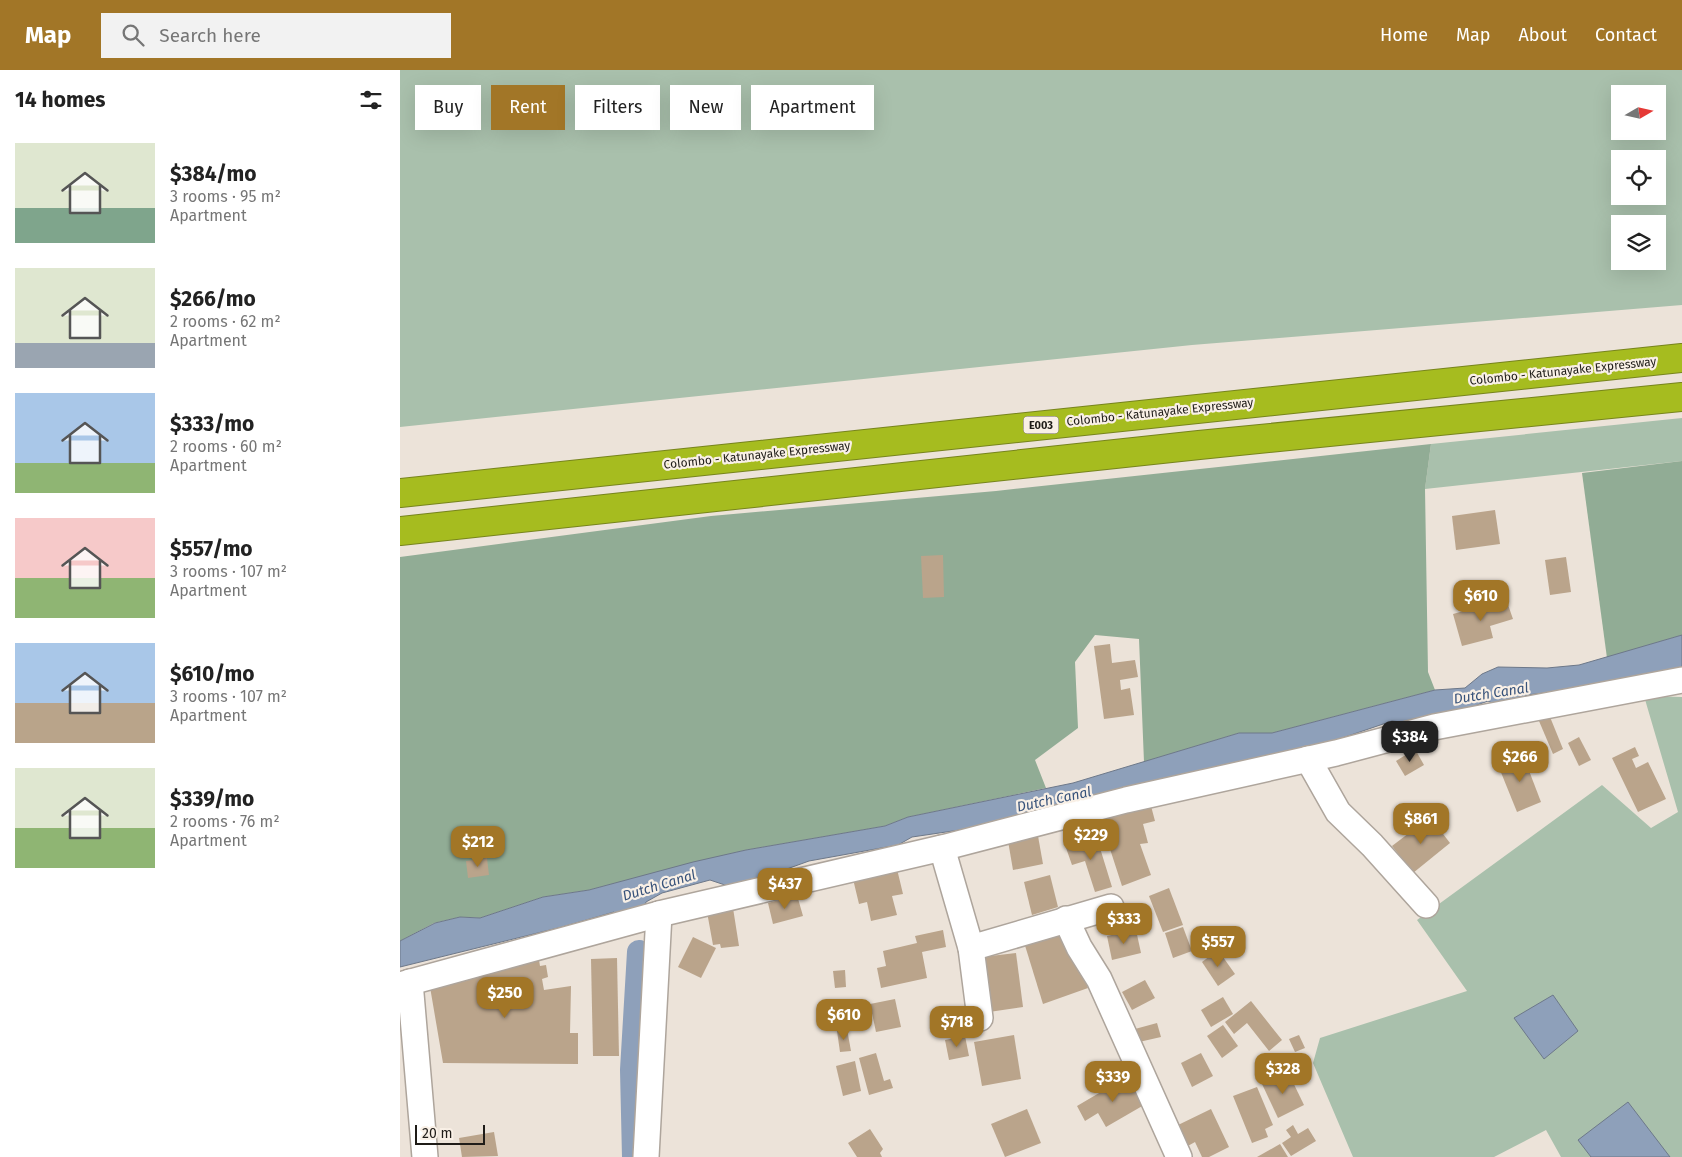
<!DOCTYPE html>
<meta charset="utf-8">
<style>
:root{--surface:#fff;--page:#f2f2f2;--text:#222;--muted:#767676;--accent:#a27627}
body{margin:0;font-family:"Fira Sans",sans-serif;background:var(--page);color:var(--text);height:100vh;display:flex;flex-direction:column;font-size:19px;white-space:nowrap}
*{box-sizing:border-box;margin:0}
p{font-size:16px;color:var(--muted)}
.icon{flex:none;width:28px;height:28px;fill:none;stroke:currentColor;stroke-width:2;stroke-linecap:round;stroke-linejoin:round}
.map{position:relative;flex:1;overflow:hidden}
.details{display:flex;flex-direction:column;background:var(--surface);width:400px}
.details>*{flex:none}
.guide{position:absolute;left:15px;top:15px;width:475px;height:45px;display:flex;gap:10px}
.needle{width:32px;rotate:81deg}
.fabs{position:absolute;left:1211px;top:15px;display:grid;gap:10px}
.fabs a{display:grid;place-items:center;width:55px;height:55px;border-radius:0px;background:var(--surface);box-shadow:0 5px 20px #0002;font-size:25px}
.scale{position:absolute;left:15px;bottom:12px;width:70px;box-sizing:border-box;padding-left:5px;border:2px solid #1f1c18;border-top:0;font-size:14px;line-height:18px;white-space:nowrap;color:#1f1c18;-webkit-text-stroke:4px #f9f0e6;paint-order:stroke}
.price{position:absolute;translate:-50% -42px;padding:0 11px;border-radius:10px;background:var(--accent);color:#fff;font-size:16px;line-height:32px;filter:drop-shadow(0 1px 2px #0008)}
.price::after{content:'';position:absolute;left:50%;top:30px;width:15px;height:11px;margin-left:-8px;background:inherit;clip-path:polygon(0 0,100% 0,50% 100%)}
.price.current{background:#222;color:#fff}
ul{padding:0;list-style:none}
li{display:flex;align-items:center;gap:15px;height:125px;padding:0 15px}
li span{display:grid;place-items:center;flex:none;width:140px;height:100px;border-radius:0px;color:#555}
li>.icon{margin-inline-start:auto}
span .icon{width:60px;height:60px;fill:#fffc;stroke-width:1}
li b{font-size:21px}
h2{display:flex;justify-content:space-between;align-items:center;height:60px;padding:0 15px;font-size:21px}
.pill{padding:0 18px;border-radius:0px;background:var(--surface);box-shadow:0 5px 20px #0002;font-size:18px;line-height:45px}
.pill.current{background:var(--accent);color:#fff}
header{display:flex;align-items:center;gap:30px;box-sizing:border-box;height:70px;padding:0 25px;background:var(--accent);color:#fff}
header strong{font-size:24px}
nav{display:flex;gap:28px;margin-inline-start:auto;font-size:18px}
.search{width:350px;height:45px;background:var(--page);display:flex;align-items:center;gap:12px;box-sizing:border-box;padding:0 18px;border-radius:0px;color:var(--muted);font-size:19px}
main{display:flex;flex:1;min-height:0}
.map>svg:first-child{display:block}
.green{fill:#a9c0ac;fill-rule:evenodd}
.forest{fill:#91ac95}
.water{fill:#8ea0ba;stroke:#6d7889}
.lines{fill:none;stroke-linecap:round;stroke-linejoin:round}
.canal{stroke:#8ea0ba;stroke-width:24}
.building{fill:#baa48b}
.minor-casing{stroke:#aea59c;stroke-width:28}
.motorway-casing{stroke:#77841d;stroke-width:30}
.minor{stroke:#fff;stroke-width:25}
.motorway{stroke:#a6bc1f;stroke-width:28}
.labels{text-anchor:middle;stroke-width:4.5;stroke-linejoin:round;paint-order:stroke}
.shield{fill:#f9f0e6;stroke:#605c56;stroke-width:1}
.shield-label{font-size:11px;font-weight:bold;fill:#1f1c18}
.street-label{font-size:12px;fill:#1f1c18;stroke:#f9f0e6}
.water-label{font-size:14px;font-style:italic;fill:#37527a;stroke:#f9f0e6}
</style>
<header>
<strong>Map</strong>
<div class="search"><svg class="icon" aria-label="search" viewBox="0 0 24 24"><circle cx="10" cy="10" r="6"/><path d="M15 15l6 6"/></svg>Search here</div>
<nav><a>Home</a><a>Map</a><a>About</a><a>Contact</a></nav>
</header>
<main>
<section class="details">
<h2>14 homes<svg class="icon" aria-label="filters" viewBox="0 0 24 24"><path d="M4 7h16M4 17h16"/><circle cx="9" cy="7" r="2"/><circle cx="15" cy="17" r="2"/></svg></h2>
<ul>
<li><span style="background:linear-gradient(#dfe7d0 65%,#7fa58c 0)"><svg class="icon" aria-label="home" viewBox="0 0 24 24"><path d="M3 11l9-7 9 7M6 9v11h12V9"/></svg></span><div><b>$384/mo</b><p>3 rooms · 95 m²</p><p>Apartment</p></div></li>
<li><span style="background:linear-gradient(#dfe7d0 75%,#9aa5b1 0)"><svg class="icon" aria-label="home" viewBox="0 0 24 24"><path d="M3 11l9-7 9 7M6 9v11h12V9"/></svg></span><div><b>$266/mo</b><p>2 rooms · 62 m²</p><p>Apartment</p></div></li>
<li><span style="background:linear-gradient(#a9c7e8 70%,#8fb573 0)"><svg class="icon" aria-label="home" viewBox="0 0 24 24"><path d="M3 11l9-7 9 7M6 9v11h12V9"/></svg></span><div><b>$333/mo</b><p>2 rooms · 60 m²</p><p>Apartment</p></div></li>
<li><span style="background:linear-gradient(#f6c9c9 60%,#8fb573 0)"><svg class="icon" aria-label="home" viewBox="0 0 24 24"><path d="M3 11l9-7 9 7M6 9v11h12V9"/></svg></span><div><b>$557/mo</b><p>3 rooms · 107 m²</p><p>Apartment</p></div></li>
<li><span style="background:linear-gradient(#a9c7e8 60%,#b9a48a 0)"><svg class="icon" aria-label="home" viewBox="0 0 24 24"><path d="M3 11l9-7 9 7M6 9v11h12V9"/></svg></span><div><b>$610/mo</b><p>3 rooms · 107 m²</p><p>Apartment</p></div></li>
<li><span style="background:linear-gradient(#dfe7d0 60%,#8fb573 0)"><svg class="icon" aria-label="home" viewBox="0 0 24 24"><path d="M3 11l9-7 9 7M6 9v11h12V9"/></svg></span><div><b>$339/mo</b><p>2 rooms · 76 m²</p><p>Apartment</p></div></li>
</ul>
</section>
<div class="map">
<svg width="1282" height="1087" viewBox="0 0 1282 1087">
<rect width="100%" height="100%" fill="#ece3d9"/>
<g class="green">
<path d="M0 0H1282V235L792 275 0 357ZM1220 24H1258V61H1220ZM1220 89H1258V126H1220ZM1220 154H1258V191H1220Z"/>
<path d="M1282 348V391L1025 419 1031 374Z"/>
<path d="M1244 626 1282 627V1087H1161L1146 1060 1094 1087H953L913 993 920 968 1067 921 1017 850 1202 715 1251 758 1278 742Z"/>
</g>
<g class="forest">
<path d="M1031 374 1025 419 1028 602 1035 620 872 663H839L744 692 739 569 695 565 675 592 678 658 635 690 646 718 508 747 485 756 346 780 189 820 143 827 80 848 60 847 34 853 0 871V487L311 446 596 421Z"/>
<path d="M1282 391V565L1207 588 1182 403Z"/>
</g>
<g class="water">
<path d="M1282 565V600L1169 620 1127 625 1117 633 1105 639 1088 631 1061 641 1011 653 992 651 898 683 580 757 512 767 498 775 409 791 348 813 325 815 310 810 262 823 246 832 238 852 216 855 214 842 162 857 0 897V871L35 853 60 847 80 848 143 827 189 820 293 792 346 780 485 756 508 747 673 713 839 663H872L1035 620 1065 618 1082 604 1098 597 1147 598 1179 595Z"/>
<path d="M1153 925 1178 961 1144 989 1114 948Z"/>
<path d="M1228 1032 1270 1087H1191L1178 1070Z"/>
</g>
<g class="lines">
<path class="canal" d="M234 1087 232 1000 239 882"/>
</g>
<g class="building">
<path d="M1095 440 1100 474 1056 480 1052 446Z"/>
<path d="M543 485 544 527 523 528 521 486Z"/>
<path d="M1166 487 1171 522 1150 525 1145 490Z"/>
<path d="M1106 529 1113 549 1090 556 1093 568 1062 576 1053 544Z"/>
<path d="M710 574 712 593 735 590 738 607 720 610 721 620 730 618 734 645 704 649 694 576Z"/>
<path d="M1150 647 1163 679 1153 684 1139 651Z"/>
<path d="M1179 667 1191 690 1179 696 1168 673Z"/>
<path d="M1235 677 1239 686 1232 689 1236 698 1248 692 1266 729 1238 742 1212 688Z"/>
<path d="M1015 679 1024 695 1005 706 996 691Z"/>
<path d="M1123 685 1141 732 1117 742 1098 695Z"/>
<path d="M751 736 755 751 743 754 748 773 740 774 751 805 722 816 699 745Z"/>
<path d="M1030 747 1050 773 1013 803 992 776Z"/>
<path d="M696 765 712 817 695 822 685 791 672 795 665 775Z"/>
<path d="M638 766 643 794 613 800 608 771Z"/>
<path d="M87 788 89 805 68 808 66 791Z"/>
<path d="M497 799 503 824 492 826 497 845 471 851 467 832 459 834 453 809Z"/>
<path d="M650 805 658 837 632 845 624 812Z"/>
<path d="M769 818 783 855 763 862 749 826Z"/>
<path d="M397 825 403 846 373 854 368 833Z"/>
<path d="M333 838 339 876 321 878 320 874 313 875 307 842Z"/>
<path d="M665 854 688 918 643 934 623 869Z"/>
<path d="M783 857 792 881 773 888 765 863Z"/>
<path d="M543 860 546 877 522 882 527 908 481 918 477 898 486 896 483 881 517 873 515 866Z"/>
<path d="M736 860 741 883 712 890 707 866Z"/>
<path d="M293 867 316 878 301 908 278 897Z"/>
<path d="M818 880 835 904 818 916 802 892Z"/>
<path d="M616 883 623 937 589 942 582 887Z"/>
<path d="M217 888 219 986H193L191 889Z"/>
<path d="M139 890 140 896 146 895 148 907 142 909 144 920 171 916 170 963H178V994L43 993 30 917Z"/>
<path d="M445 900 446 917 435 918 433 901Z"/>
<path d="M745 910 755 928 732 940 722 922Z"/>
<path d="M823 927 833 944 811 957 801 940Z"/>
<path d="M495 929 501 957 476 962 470 934Z"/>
<path d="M851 931 882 970 869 981 847 953 834 964 825 952Z"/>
<path d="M757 953 761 967 739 972 735 959Z"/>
<path d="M823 955 838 976 822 988 807 966Z"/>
<path d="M447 959 451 981 440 982 437 961Z"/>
<path d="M614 965 621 1009 582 1016 574 972Z"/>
<path d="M899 965 905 978 895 982 889 969Z"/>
<path d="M565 966 569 986 549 990 545 970Z"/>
<path d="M476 983 484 1011 490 1009 493 1018 469 1025 459 988Z"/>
<path d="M801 983 813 1006 792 1017 781 993Z"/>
<path d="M455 991 461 1021 443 1026 436 996Z"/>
<path d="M888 1002 904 1035 878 1048 862 1014Z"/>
<path d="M728 1006 744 1035 706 1057 698 1043 685 1051 677 1036Z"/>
<path d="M857 1017 873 1055 865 1059 868 1067 852 1073 833 1026Z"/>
<path d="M627 1039 641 1073 605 1087 591 1054Z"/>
<path d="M811 1039 829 1077 809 1087H802L795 1072 786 1077 776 1056Z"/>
<path d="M893 1055 898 1064 908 1058 916 1071 891 1086 882 1073 891 1067 886 1060Z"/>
<path d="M470 1059 483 1079 480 1083 482 1087H457L448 1073Z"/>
<path d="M94 1062 98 1086 62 1087 59 1068Z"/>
<path d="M880 1074 888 1087H857Z"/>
</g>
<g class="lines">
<defs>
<g id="minor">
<path d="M908 689 938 742 972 775 1026 835"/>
<path d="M542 778 571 878 580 948"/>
<path d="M666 849 679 877 699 909 779 1087"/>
<path d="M571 878 711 837"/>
<path d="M10 912 25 1087"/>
<path d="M0 915 259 844 542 778 726 730 936 683 1034 657 1282 610"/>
<path d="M246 1087 259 844"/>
</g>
<g id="motorway">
<path d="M0 423 1282 288"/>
<path d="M0 461 799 375 1282 327"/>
</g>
</defs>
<use href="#minor" class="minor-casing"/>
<use href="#motorway" class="motorway-casing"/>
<use href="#minor" class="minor"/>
<use href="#motorway" class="motorway"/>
</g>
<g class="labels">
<rect class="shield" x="623.5" y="346.5" width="35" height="17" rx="4"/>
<g class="shield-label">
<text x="641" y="359">E003</text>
</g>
<g class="street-label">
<text transform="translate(1163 301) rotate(-6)" y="4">Colombo - Katunayake Expressway</text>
<text transform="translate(760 342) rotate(-6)" y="4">Colombo - Katunayake Expressway</text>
<text transform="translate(357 385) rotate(-6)" y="4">Colombo - Katunayake Expressway</text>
</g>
<g class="water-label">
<text transform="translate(1091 623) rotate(-9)" y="5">Dutch Canal</text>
<text transform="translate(654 729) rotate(-12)" y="5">Dutch Canal</text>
<text transform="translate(259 815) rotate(-17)" y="5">Dutch Canal</text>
</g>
</g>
</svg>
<div class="fabs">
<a><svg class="needle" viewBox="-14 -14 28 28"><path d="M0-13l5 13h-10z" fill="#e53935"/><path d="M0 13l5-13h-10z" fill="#767676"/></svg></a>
<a><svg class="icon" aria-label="locate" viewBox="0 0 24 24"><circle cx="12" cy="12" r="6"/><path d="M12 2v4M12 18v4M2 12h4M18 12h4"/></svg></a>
<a><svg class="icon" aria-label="layers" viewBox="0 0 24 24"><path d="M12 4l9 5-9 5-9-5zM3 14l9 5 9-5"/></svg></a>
</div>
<div class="scale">20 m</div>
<b class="price" style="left:1081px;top:552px">$610</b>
<b class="price current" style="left:1010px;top:693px">$384</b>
<b class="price" style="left:1120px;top:713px">$266</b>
<b class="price" style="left:1021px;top:775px">$861</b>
<b class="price" style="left:691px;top:791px">$229</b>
<b class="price" style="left:78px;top:798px">$212</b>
<b class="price" style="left:385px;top:840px">$437</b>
<b class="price" style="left:724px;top:875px">$333</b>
<b class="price" style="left:818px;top:898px">$557</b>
<b class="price" style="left:105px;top:949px">$250</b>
<b class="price" style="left:444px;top:971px">$610</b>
<b class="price" style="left:557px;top:978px">$718</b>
<b class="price" style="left:883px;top:1025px">$328</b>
<b class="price" style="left:713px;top:1033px">$339</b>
<div class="guide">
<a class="pill">Buy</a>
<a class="pill current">Rent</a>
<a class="pill">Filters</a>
<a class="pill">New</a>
<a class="pill">Apartment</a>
</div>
</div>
</main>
